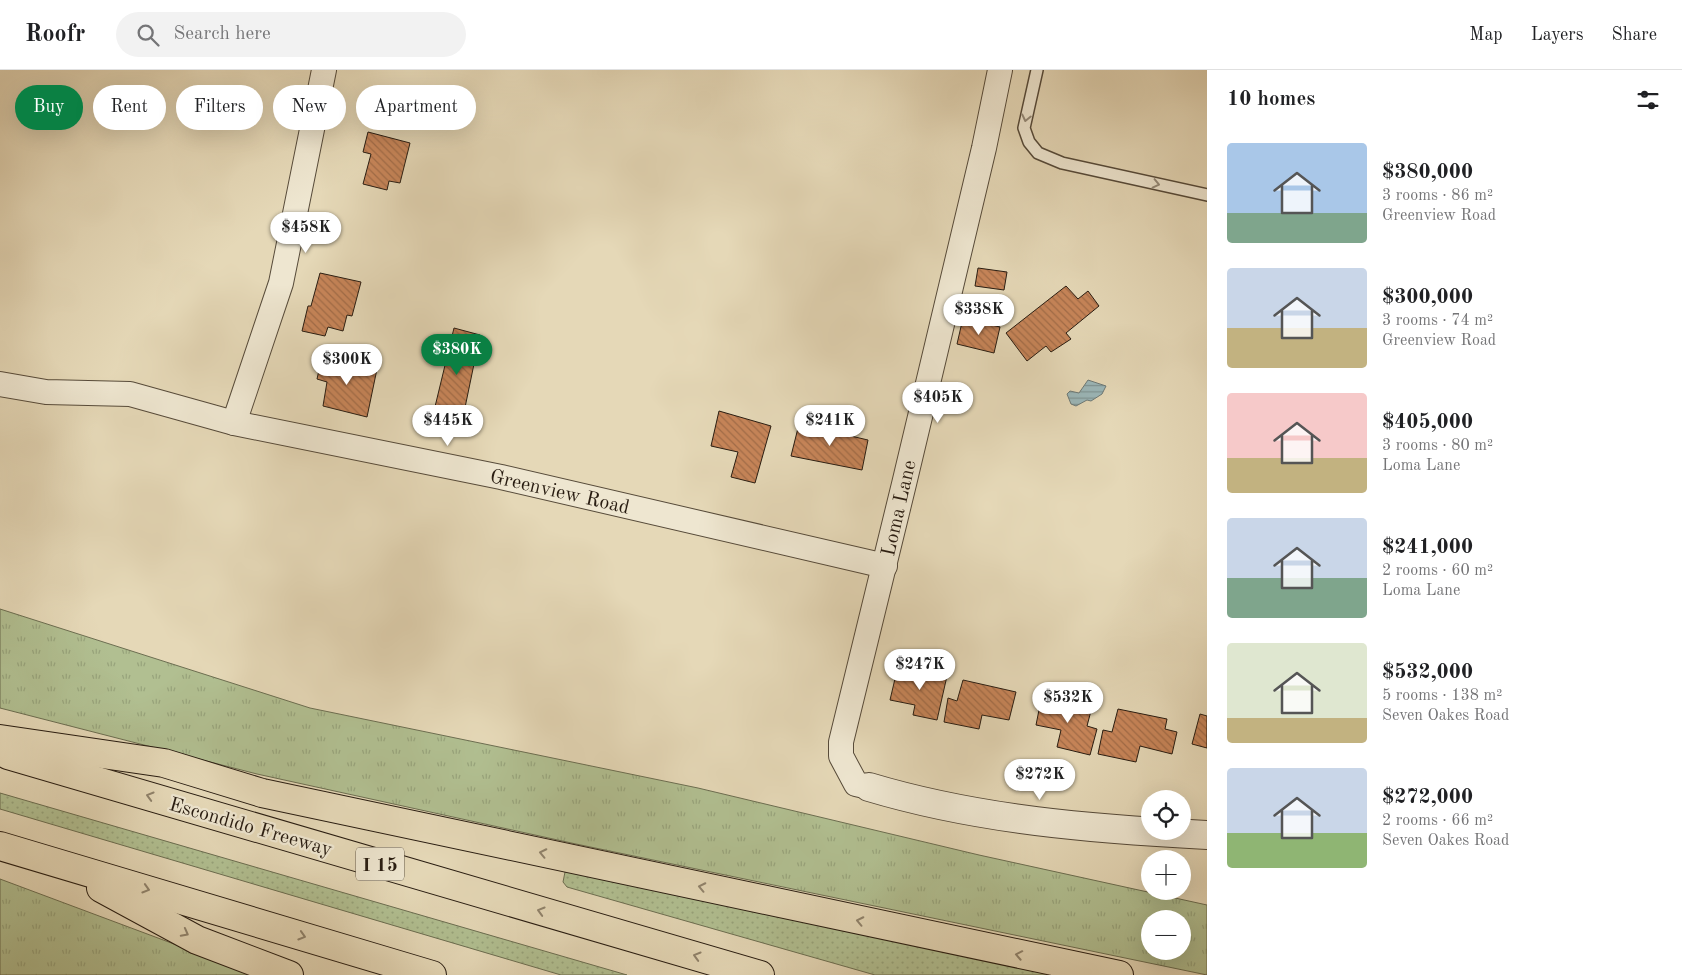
<!DOCTYPE html>
<meta charset="utf-8">
<style>
:root{--surface:#fff;--page:#f2f2f2;--text:#202124;--muted:#757577;--line:#e0e0e0;--accent:#0b8043}
body{margin:0;font-family:"Old Standard TT",serif;background:var(--page);color:var(--text);height:100vh;display:flex;flex-direction:column;font-size:19px;white-space:nowrap}
*{box-sizing:border-box;margin:0}
p{font-size:16px;color:var(--muted)}
.icon{flex:none;width:28px;height:28px;fill:none;stroke:currentColor;stroke-width:2;stroke-linecap:round;stroke-linejoin:round}
.map{position:relative;flex:1;overflow:hidden}
.side{display:flex;flex-direction:column;background:var(--surface);width:475px}
.side>*{flex:none}
.banner{position:absolute;left:15px;top:15px;width:475px;height:45px;display:flex;gap:10px}
.tools{position:absolute;left:1141px;top:720px;display:grid;gap:10px}
.tools a{display:grid;place-items:center;width:50px;height:50px;border-radius:50%;background:var(--surface);box-shadow:0 5px 20px #0002;font-size:25px}
.price{position:absolute;translate:-50% -42px;padding:0 11px;border-radius:18px;background:#fff;color:#222;font-size:16px;line-height:32px;filter:drop-shadow(0 1px 2px #0008)}
.price::after{content:'';position:absolute;left:50%;top:30px;width:15px;height:11px;margin-left:-8px;background:inherit;clip-path:polygon(0 0,100% 0,50% 100%)}
.price.current{background:var(--accent);color:#fff}
ul{padding:0;list-style:none}
li{display:flex;align-items:center;gap:15px;height:125px;padding:0 20px}
li span{display:grid;place-items:center;flex:none;width:140px;height:100px;border-radius:5px;color:#555}
li>.icon{margin-inline-start:auto}
span .icon{width:60px;height:60px;fill:#fffc;stroke-width:1}
li b{font-size:21px}
h2{display:flex;justify-content:space-between;align-items:center;height:60px;padding:0 20px;font-size:21px}
.pill{padding:0 18px;border-radius:22px;background:var(--surface);box-shadow:0 5px 20px #0002;font-size:18px;line-height:45px}
.pill.current{background:var(--accent);color:#fff}
header{display:flex;align-items:center;gap:30px;box-sizing:border-box;height:70px;padding:0 25px;background:var(--surface);border-bottom:1px solid var(--line)}
header strong{font-size:24px}
nav{display:flex;gap:28px;margin-inline-start:auto;font-size:18px}
.search{width:350px;height:45px;background:var(--page);display:flex;align-items:center;gap:12px;box-sizing:border-box;padding:0 18px;border-radius:28px;color:var(--muted);font-size:19px}
main{display:flex;flex:1;min-height:0}
.map>svg:first-child{display:block}
.grass{fill:url(#grass-tufts);stroke:#6c6e51;fill-rule:evenodd}
.park{fill:url(#park-dots);stroke:#6c6e51}
.water{fill:url(#water-rules);stroke:#6d7976}
.building{fill:url(#building-back-hatch);stroke:#281c11}
.lines{fill:none;stroke-linecap:round;stroke-linejoin:round}
.service-casing{stroke:#574b3a;stroke-width:14}
.minor-casing{stroke:#574b3a;stroke-width:26}
.tertiary-casing{stroke:#574b3a;stroke-width:30}
.motorway-casing{stroke:#281c11;stroke-width:30}
.service{stroke:#eee6d0;stroke-width:11}
.minor{stroke:#eee6d0;stroke-width:24}
.tertiary{stroke:#eee6d0;stroke-width:28}
.motorway{stroke:#e5d8b7;stroke-width:28}
.oneway{stroke:#958b7a}
.oneway2{stroke:#90836c}
.labels{text-anchor:middle;stroke-width:4.5;stroke-linejoin:round;paint-order:stroke}
.shield{fill:#eee6d0;stroke:#63594a;stroke-width:1}
.shield-label{font-size:19px;font-weight:bold;fill:#281c11}
.street-label{font-size:20px;fill:#281c11;stroke:#eee6d0}
</style>
<header>
<strong>Roofr</strong>
<div class="search"><svg class="icon" aria-label="search" viewBox="0 0 24 24"><circle cx="10" cy="10" r="6"/><path d="M15 15l6 6"/></svg>Search here</div>
<nav><a>Map</a><a>Layers</a><a>Share</a></nav>
</header>
<main>
<div class="map">
<svg width="1207" height="905" viewBox="0 0 1207 905">
<defs>
<pattern id="grass-tufts" width="24" height="20" patternUnits="userSpaceOnUse" patternTransform="scale(1.25)"><rect width="24" height="20" fill="#b1bf91"/><path d="M3 7l-1-3M5 7V3M7 7l1-3M15 17l-1-3M17 17v-4M19 17l1-3" fill="none" stroke="#98a47c"/></pattern>
<pattern id="park-dots" width="8" height="8" patternUnits="userSpaceOnUse" patternTransform="scale(1.25)"><rect width="8" height="8" fill="#b1bf91"/><path d="M2 2h.1M6 6h.1" fill="none" stroke="#98a47c" stroke-width="1.8" stroke-linecap="round"/></pattern>
<pattern id="water-rules" width="6" height="5" patternUnits="userSpaceOnUse" patternTransform="scale(1.25)"><rect width="6" height="5" fill="#9bb7b9"/><path d="M0 2.5h6" fill="none" stroke="#7e9495"/></pattern>
<pattern id="building-back-hatch" width="6" height="6" patternUnits="userSpaceOnUse" patternTransform="scale(1.25)"><rect width="6" height="6" fill="#c78559"/><path d="M-1 5l2 2M0 0l6 6M5-1l2 2" fill="none" stroke="#a26c48"/></pattern>
</defs>
<rect width="100%" height="100%" fill="#e5d8b7"/>
<filter id="stains"><feTurbulence type="fractalNoise" baseFrequency=".004" numOctaves="4"/><feColorMatrix values="0 0 0 0 .2 0 0 0 0 .09 0 0 0 0 .02 0 0 0 .5 -.17"/></filter>
<radialGradient id="worn" r=".72"><stop offset=".6" stop-color="#630" stop-opacity="0"/><stop offset="1" stop-color="#630" stop-opacity=".3"/></radialGradient>
<g class="grass">
<path d="M0 539 310 638 698 718 979 785 1207 835V905L576 774 257 704 0 638ZM1150 849H1182V881H1150Z"/>
<path d="M0 809 257 905H0Z"/>
</g>
<g class="park">
<path d="M0 723 627 905H561L0 739Z"/>
<path d="M572 800 1058 905H875L567 817 563 812 565 802Z"/>
</g>
<path class="water" d="M1088 310 1106 316 1102 324 1091 331 1087 330 1076 336 1071 334 1067 324 1070 321 1079 323Z"/>
<g class="building">
<path d="M368 62 410 73 400 113 389 111 387 120 363 114 371 84 363 82Z"/>
<path d="M978 198 1007 202 1004 220 975 216Z"/>
<path d="M320 203 361 212 352 246 347 245 343 261 328 257 325 266 302 261 308 236H311Z"/>
<path d="M1066 216 1078 229 1088 221 1099 236 1066 263 1071 269 1051 282 1046 276 1027 291 1006 263Z"/>
<path d="M963 248 1000 257 994 283 957 274Z"/>
<path d="M454 258 480 265 462 352 433 345Z"/>
<path d="M322 287 377 299 367 347 323 336 327 312 317 309Z"/>
<path d="M719 341 771 356 755 413 731 407 738 382 711 376Z"/>
<path d="M799 354 868 370 862 400 791 386Z"/>
<path d="M898 596 947 606 937 650 913 645 915 635 890 630Z"/>
<path d="M963 610 1016 622 1009 650 982 645 979 659 944 652 948 628 957 631Z"/>
<path d="M1042 625 1092 637 1087 656 1097 659 1090 685 1057 677 1061 660 1036 655Z"/>
<path d="M1118 639 1167 649 1165 659 1177 662 1172 684 1140 676 1136 692 1098 684 1103 660 1112 662Z"/>
<path d="M1200 644 1207 646V678L1192 674Z"/>
</g>
<g class="lines">
<defs>
<path id="service" d="M1037 0 1024 58 1029 72 1038 83 1062 93 1207 125"/>
<g id="minor">
<path d="M0 314 46 322 130 324 234 353 501 407 885 496"/>
<path d="M234 353 281 213 324 0"/>
<path d="M869 717 856 714 841 686V672L904 414 984 78 1000 0"/>
</g>
<path id="tertiary" d="M869 717C979 750 1093 759 1207 765"/>
<g id="motorway">
<path d="M0 669 164 693 262 723 1119 905"/>
<path d="M8 685 760 905"/>
<path d="M0 776 432 905"/>
<path d="M101 818 197 870 289 905"/>
</g>
</defs>
<use href="#service" class="service-casing"/>
<use href="#minor" class="minor-casing"/>
<use href="#tertiary" class="tertiary-casing"/>
<use href="#motorway" class="motorway-casing"/>
<use href="#service" class="service"/>
<use href="#minor" class="minor"/>
<use href="#tertiary" class="tertiary"/>
<use href="#motorway" class="motorway"/>
</g>
<defs><path id="oneway-chevron" d="M-2-3.5L2.5 0L-2 3.5" fill="none" stroke-width="1.6" stroke-linecap="round" stroke-linejoin="round" transform="scale(1.25)"/></defs>
<g class="oneway">
<use href="#oneway-chevron" transform="translate(1026 48) rotate(103)"/>
<use href="#oneway-chevron" transform="translate(1156 114) rotate(13)"/>
</g>
<g class="oneway2">
<use href="#oneway-chevron" transform="translate(150 726) rotate(-164)"/>
<use href="#oneway-chevron" transform="translate(543 783) rotate(-168)"/>
<use href="#oneway-chevron" transform="translate(702 817) rotate(-168)"/>
<use href="#oneway-chevron" transform="translate(146 819) rotate(17)"/>
<use href="#oneway-chevron" transform="translate(541 841) rotate(-164)"/>
<use href="#oneway-chevron" transform="translate(860 851) rotate(-168)"/>
<use href="#oneway-chevron" transform="translate(185 863) rotate(28)"/>
<use href="#oneway-chevron" transform="translate(302 866) rotate(17)"/>
<use href="#oneway-chevron" transform="translate(1019 885) rotate(-169)"/>
<use href="#oneway-chevron" transform="translate(697 886) rotate(-164)"/>
</g>
<g class="labels">
<rect class="shield" x="356" y="777.5" width="48" height="33" rx="4"/>
<g class="shield-label">
<text x="380" y="801">I 15</text>
</g>
<g class="street-label">
<text transform="translate(560 421) rotate(13)" y="7">Greenview Road</text>
<text transform="translate(898 438) rotate(-77)" y="7">Loma Lane</text>
<text transform="translate(251 756) rotate(16)" y="7">Escondido Freeway</text>
</g>
</g>
<rect width="100%" height="100%" filter="url(#stains)"/>
<rect width="100%" height="100%" fill="url(#worn)"/>
</svg>
<div class="tools">
<a><svg class="icon" aria-label="locate" viewBox="0 0 24 24"><circle cx="12" cy="12" r="6"/><path d="M12 2v4M12 18v4M2 12h4M18 12h4"/></svg></a>
<a>+</a>
<a>−</a>
</div>
<b class="price" style="left:306px;top:184px">$458K</b>
<b class="price" style="left:979px;top:266px">$338K</b>
<b class="price current" style="left:457px;top:306px">$380K</b>
<b class="price" style="left:347px;top:316px">$300K</b>
<b class="price" style="left:938px;top:354px">$405K</b>
<b class="price" style="left:448px;top:377px">$445K</b>
<b class="price" style="left:830px;top:377px">$241K</b>
<b class="price" style="left:920px;top:621px">$247K</b>
<b class="price" style="left:1068px;top:654px">$532K</b>
<b class="price" style="left:1040px;top:731px">$272K</b>
<div class="banner">
<a class="pill current">Buy</a>
<a class="pill">Rent</a>
<a class="pill">Filters</a>
<a class="pill">New</a>
<a class="pill">Apartment</a>
</div>
</div>
<section class="side">
<h2>10 homes<svg class="icon" aria-label="filters" viewBox="0 0 24 24"><path d="M4 7h16M4 17h16"/><circle cx="9" cy="7" r="2"/><circle cx="15" cy="17" r="2"/></svg></h2>
<ul>
<li><span style="background:linear-gradient(#a9c7e8 70%,#7fa58c 0)"><svg class="icon" aria-label="home" viewBox="0 0 24 24"><path d="M3 11l9-7 9 7M6 9v11h12V9"/></svg></span><div><b>$380,000</b><p>3 rooms · 86 m²</p><p>Greenview Road</p></div></li>
<li><span style="background:linear-gradient(#c9d6e8 60%,#c2b280 0)"><svg class="icon" aria-label="home" viewBox="0 0 24 24"><path d="M3 11l9-7 9 7M6 9v11h12V9"/></svg></span><div><b>$300,000</b><p>3 rooms · 74 m²</p><p>Greenview Road</p></div></li>
<li><span style="background:linear-gradient(#f6c9c9 65%,#c2b280 0)"><svg class="icon" aria-label="home" viewBox="0 0 24 24"><path d="M3 11l9-7 9 7M6 9v11h12V9"/></svg></span><div><b>$405,000</b><p>3 rooms · 80 m²</p><p>Loma Lane</p></div></li>
<li><span style="background:linear-gradient(#c9d6e8 60%,#7fa58c 0)"><svg class="icon" aria-label="home" viewBox="0 0 24 24"><path d="M3 11l9-7 9 7M6 9v11h12V9"/></svg></span><div><b>$241,000</b><p>2 rooms · 60 m²</p><p>Loma Lane</p></div></li>
<li><span style="background:linear-gradient(#dfe7d0 75%,#c2b280 0)"><svg class="icon" aria-label="home" viewBox="0 0 24 24"><path d="M3 11l9-7 9 7M6 9v11h12V9"/></svg></span><div><b>$532,000</b><p>5 rooms · 138 m²</p><p>Seven Oakes Road</p></div></li>
<li><span style="background:linear-gradient(#c9d6e8 65%,#8fb573 0)"><svg class="icon" aria-label="home" viewBox="0 0 24 24"><path d="M3 11l9-7 9 7M6 9v11h12V9"/></svg></span><div><b>$272,000</b><p>2 rooms · 66 m²</p><p>Seven Oakes Road</p></div></li>
</ul>
</section>
</main>
